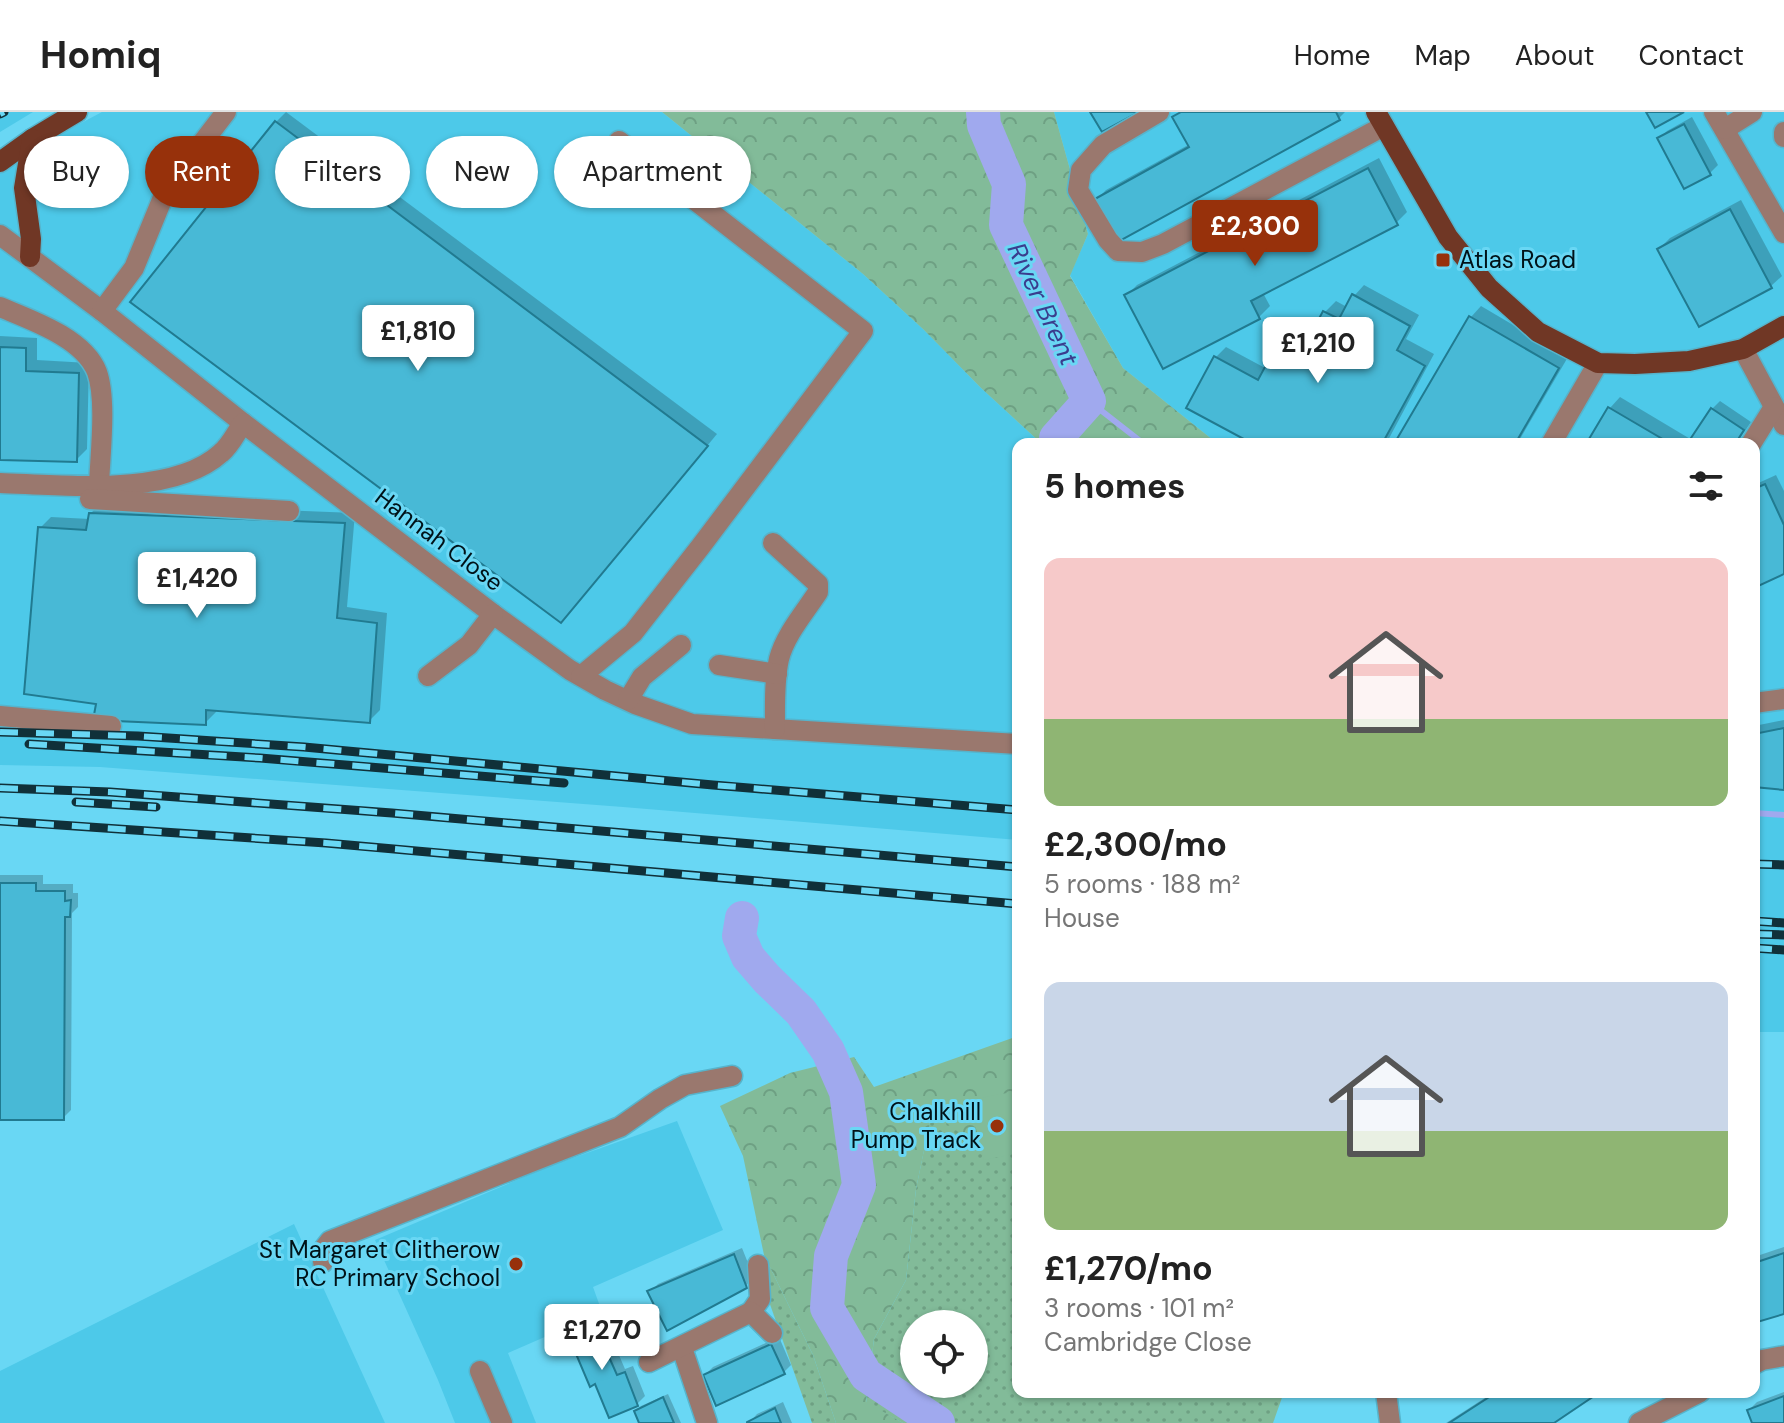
<!DOCTYPE html>
<meta charset="utf-8">
<style>
:root{--surface:#fff;--page:#f2f2f2;--text:#222;--muted:#767676;--line:#e0e0e0;--accent:#97310b}
body{margin:0;font-family:"DM Sans",sans-serif;background:var(--page);color:var(--text);height:100vh;display:flex;flex-direction:column;font-size:30px;white-space:nowrap}
*{box-sizing:border-box;margin:0}
p{font-size:26px;color:var(--muted)}
.icon{flex:none;width:44px;height:44px;fill:none;stroke:currentColor;stroke-width:2;stroke-linecap:round;stroke-linejoin:round}
.map{position:relative;flex:1;overflow:hidden}
.sheet{position:absolute;left:1012px;top:326px;width:748px;height:960px;display:flex;flex-direction:column;background:var(--surface);border-radius:16px;box-shadow:0 2px 6px #0004}
.sheet>*{flex:none}
.top-card{position:absolute;left:24px;top:24px;width:760px;height:72px;display:flex;gap:16px}
.buttons{position:absolute;left:900px;top:1198px;display:grid;gap:16px}
.buttons a{display:grid;place-items:center;width:88px;height:88px;border-radius:50%;background:var(--surface);box-shadow:0 2px 6px #0004;font-size:40px}
.price{position:absolute;translate:-50% -68px;padding:0 18px;border-radius:8px;background:#fff;color:#222;font-size:26px;line-height:52px;filter:drop-shadow(0 2px 4px #0008)}
.price::after{content:'';position:absolute;left:50%;top:48px;width:24px;height:18px;margin-left:-12px;background:inherit;clip-path:polygon(0 0,100% 0,50% 100%)}
.price.selected{background:var(--accent);color:#fff}
ul{padding:0;list-style:none}
li{display:grid;align-content:center;gap:16px;height:424px;padding:0 32px}
li span{display:grid;place-items:center;height:248px;border-radius:16px;color:#555}
li>.icon{margin-inline-start:auto}
span .icon{width:144px;height:144px;fill:#fffc;stroke-width:1}
li b{font-size:34px}
h2{display:flex;justify-content:space-between;align-items:center;height:96px;padding:0 32px;font-size:34px}
.pill{padding:0 28px;border-radius:36px;background:var(--surface);box-shadow:0 2px 6px #0004;font-size:28px;line-height:72px}
.pill.selected{background:var(--accent);color:#fff}
header{display:flex;align-items:center;gap:48px;box-sizing:border-box;height:112px;padding:0 40px;background:var(--surface);border-bottom:2px solid var(--line)}
header strong{font-size:38px}
nav{display:flex;gap:44px;margin-inline-start:auto;font-size:28px}
.map>svg:first-child{display:block}
.built{fill:#4dc9e9}
.grass{fill:url(#grass-dots);fill-rule:evenodd}
.forest{fill:url(#forest-crowns)}
.pitch{fill:#82bb99}
.shadow{fill:#0003}
.lines{fill:none;stroke-linecap:round;stroke-linejoin:round}
.stream{stroke:#a0a9ee;stroke-width:6}
.river{stroke:#a0a9ee;stroke-width:34}
.building{fill:#48b9d6;stroke:#217a90;stroke-width:2}
.minor-casing{stroke:#56b4cc;stroke-width:23}
.major-casing{stroke:#56b4cc;stroke-width:23}
.minor{stroke:#9a786e;stroke-width:20}
.major{stroke:#703725;stroke-width:20}
.rail-casing{stroke:#103039;stroke-width:9}
.rail{stroke:#69d7f4;stroke-width:6;stroke-dasharray:18;stroke-linecap:butt}
.poi-dot{fill:#97310b;stroke:#69d7f4;stroke-width:3}
.labels{text-anchor:middle;stroke-width:6;stroke-linejoin:round;paint-order:stroke}
.poi-label{font-size:24px;fill:#001218;stroke:#69d7f4;text-anchor:end}
.street-label{font-size:24px;fill:#001218;stroke:#69d7f4}
.water-label{font-size:26px;font-style:italic;fill:#3b3d8d;stroke:#69d7f4}
</style>
<header>
<strong>Homiq</strong>
<nav><a>Home</a><a>Map</a><a>About</a><a>Contact</a></nav>
</header>
<div class="map">
<svg width="1784" height="1311" viewBox="0 0 1784 1311">
<defs>
<pattern id="grass-dots" width="8" height="8" patternUnits="userSpaceOnUse" patternTransform="scale(2)"><rect width="8" height="8" fill="#82bb99"/><path d="M2 2h.1M6 6h.1" fill="none" stroke="#6ea083" stroke-width="1.8" stroke-linecap="round"/></pattern>
<pattern id="forest-crowns" width="20" height="18" patternUnits="userSpaceOnUse" patternTransform="scale(2)"><rect width="20" height="18" fill="#82bb99"/><path d="M2 6a3 3 0 1 1 6 0M12 15a3 3 0 1 1 6 0" fill="none" stroke="#6ea083"/></pattern>
</defs>
<rect width="100%" height="100%" fill="#69d7f4"/>
<g class="built">
<path d="M0 0H33L0 20Z"/>
<path d="M102 0H662L863 162 924 218 981 276 1042 332H1018V728L623 695 100 655 0 653V54Z"/>
<path d="M1054 0H1784V920H1754V332H1218L1123 256 1070 163 1088 122Z"/>
<path d="M677 1009 723 1118 593 1175 602 1200 508 1241 536 1311H455L438 1268 375 1128 550 1054Z"/>
<path d="M294 1112 385 1311H0V1259Z"/>
</g>
<g class="grass">
<path d="M932 999 1018 1041V1280H1284L1273 1311H903L866 1291 874 1227 906 1168 916 1077ZM914 1212H974V1272H914Z"/>
<path d="M764 1143 813 1243 836 1311H812L760 1164Z"/>
</g>
<g class="forest">
<path d="M662 0H1054L1088 122 1070 164 1123 256 1218 332H1042L981 276 924 218 863 162Z"/>
<path d="M1018 924V1040H1010L965 1025 932 1000 916 1077 906 1168 874 1227 866 1290 903 1311H836L813 1243 764 1143 743 1044 720 994 790 961 854 945 874 975Z"/>
</g>
<path class="pitch" d="M1018 979V1041L984 1048 969 988Z"/>
<g class="shadow">
<path d="M286 0 717 322 572 497 133 190 276 10Z"/>
<path d="M1180 0H1345L1339 6 1095 89 1106 78 1190 32 1175 5Z"/>
<path d="M1692 5 1718 53 1710 61 1659 27 1667 19Z"/>
<path d="M1379 46 1407 100 1396 111 1263 181 1270 194 1259 205 1164 255 1127 183 1137 173Z"/>
<path d="M1741 88 1782 164 1771 174 1659 137 1670 126Z"/>
<path d="M1364 173 1419 203 1406 227 1434 242 1386 332H1257L1216 245 1226 235 1267 257 1283 226 1294 215 1311 225 1325 200 1336 189 1347 195 1354 184Z"/>
<path d="M1481 194 1568 245 1517 332H1397L1471 205Z"/>
<path d="M0 224 37 226V248L89 251 87 337 76 348 0 346Z"/>
<path d="M1620 285 1692 328 1712 297 1720 289 1751 310 1736 332H1588L1610 296Z"/>
<path d="M1776 363 1784 379V459L1754 473V373Z"/>
<path d="M101 391 355 401 347 495 387 501 380 598 369 609 216 597V600L205 611 99 591 40 416 51 405 90 407V402Z"/>
<path d="M1784 608V676L1754 673V614Z"/>
<path d="M0 763H43V772H73V781H78V795L72 801 71 998 63 1006H0Z"/>
<path d="M1784 1135V1200L1754 1209V1145Z"/>
<path d="M742 1136 754 1166 745 1174 650 1180 658 1172Z"/>
<path d="M602 1204 625 1257 633 1254 645 1284 637 1292 571 1223 579 1215Z"/>
<path d="M779 1225 791 1253 783 1261 705 1263 713 1255Z"/>
<path d="M1494 1280H1597L1550 1311H1446Z"/>
<path d="M1784 1280V1311H1754L1749 1298 1757 1290Z"/>
<path d="M668 1282 681 1311H642L636 1299 641 1294Z"/>
<path d="M783 1290 792 1311H749L757 1302Z"/>
</g>
<g class="lines">
<g class="stream">
<path d="M1089 289 1144 332"/>
<path d="M1754 701 1784 703"/>
</g>
<g class="river">
<path d="M983 0 984 13 1009 72 1006 113 1089 289 1056 326"/>
<path d="M742 806 739 824 748 845 767 867 801 900 828 939 846 980 859 1073 831 1144 827 1196 866 1263 938 1311"/>
</g>
</g>
<g class="building">
<path d="M1090 0H1139L1102 20Z"/>
<path d="M1181 0H1336L1340 8 1116 131 1093 88 1189 35 1172 5Z"/>
<path d="M1646 0H1684L1655 16Z"/>
<path d="M275 9 708 334 561 511 130 190Z"/>
<path d="M1684 12 1711 63 1684 77 1657 26Z"/>
<path d="M1368 56 1398 113 1251 189 1260 207 1163 257 1124 183Z"/>
<path d="M1730 97 1772 176 1699 215 1657 137Z"/>
<path d="M1352 182 1410 214 1397 238 1425 254 1382 332H1253L1186 296 1214 244 1258 268 1281 225 1303 237 1323 199 1339 207Z"/>
<path d="M1469 204 1559 256 1515 332H1394Z"/>
<path d="M0 235 26 236V259L79 261 77 350 0 348Z"/>
<path d="M1608 295 1671 332H1586Z"/>
<path d="M1711 296 1744 318 1735 332H1687Z"/>
<path d="M1765 372 1784 413V462L1754 476V377Z"/>
<path d="M89 401 345 411 337 506 377 511 370 611 206 598V613L93 608 96 592 24 582 38 415 86 418Z"/>
<path d="M1784 616V678L1754 675V622Z"/>
<path d="M0 771H36V779H65V789L71 788 70 805H65L64 1008H0Z"/>
<path d="M1784 1141V1202L1754 1211V1151Z"/>
<path d="M734 1142 747 1176 667 1219 647 1179Z"/>
<path d="M594 1211 617 1263 625 1260 638 1294 609 1306 595 1272 590 1275 568 1223Z"/>
<path d="M771 1232 785 1262 716 1294 703 1263Z"/>
<path d="M1497 1280H1600L1554 1311H1449Z"/>
<path d="M1784 1284V1311H1752L1747 1298Z"/>
<path d="M663 1285 674 1311H639L634 1299Z"/>
<path d="M775 1296 781 1311H747V1310Z"/>
</g>
<g class="lines">
<defs>
<g id="minor">
<path d="M1159 0 1103 33 1081 58 1078 78 1108 128 1118 139 1142 140 1163 132 1384 14"/>
<path d="M1714 0 1784 121"/>
<path d="M1725 17 1752 0"/>
<path d="M1784 20V25"/>
<path d="M0 123 102 199 243 311 493 502 570 558 605 578 635 592 692 612 1018 632"/>
<path d="M0 195C31 208 84 226 97 260 107 288 100 343 99 374"/>
<path d="M102 199 134 156 166 78 226 0"/>
<path d="M1743 237 1784 313"/>
<path d="M1551 332 1598 251"/>
<path d="M1751 332 1774 295"/>
<path d="M0 371C62 373 173 385 221 341 230 334 236 321 243 311"/>
<path d="M90 387 289 399"/>
<path d="M773 431 818 472V480C805 500 785 523 779 547 774 569 775 594 775 617"/>
<path d="M719 553 777 562"/>
<path d="M428 564 469 533 493 502"/>
<path d="M581 564 633 521 701 434 863 219 619 29"/>
<path d="M628 588 642 565 681 533"/>
<path d="M1754 591 1784 587"/>
<path d="M0 604 111 614"/>
<path d="M323 1150V1138L330 1129 620 1015 660 987 685 973 732 964"/>
<path d="M751 1200 760 1187 758 1153"/>
<path d="M682 1236 707 1311"/>
<path d="M649 1250 751 1200 772 1221"/>
<path d="M1754 1252 1762 1248 1784 1244"/>
<path d="M480 1259 502 1311"/>
<path d="M1386 1280 1390 1311"/>
<path d="M1639 1311 1700 1280"/>
</g>
<g id="major">
<path d="M1376 0 1448 125 1489 176 1538 220 1598 251 1635 252 1689 249 1743 237 1784 214"/>
<path d="M0 50 32 27 77 0"/>
<path d="M30 145 31 127 24 76 32 27"/>
</g>
</defs>
<use href="#minor" class="minor-casing"/>
<use href="#major" class="major-casing"/>
<use href="#minor" class="minor"/>
<use href="#major" class="major"/>
<defs>
<g id="rail">
<path d="M0 2 4 0"/>
<path d="M0 620 138 624 304 635 713 673 1018 698"/>
<path d="M29 632 260 646 564 671"/>
<path d="M0 676 110 680 392 701 1018 755"/>
<path d="M76 690 156 695"/>
<path d="M0 709 326 731 1018 792"/>
<path d="M1754 752 1784 753"/>
<path d="M1754 809 1784 811"/>
<path d="M1754 822 1784 823"/>
<path d="M1754 836 1784 838"/>
</g>
</defs>
<use href="#rail" class="rail-casing"/>
<use href="#rail" class="rail"/>
</g>
<g class="poi-dot">
<rect x="1435" y="140" width="16" height="16" rx="4"/>
<circle cx="997" cy="1014" r="8"/>
<circle cx="516" cy="1152" r="8"/>
</g>
<g class="labels">
<g class="poi-label">
<text x="1459" y="156" text-anchor="start">Atlas Road</text>
<text x="981" y="1008">Chalkhill<tspan x="981" dy="28">Pump Track</tspan></text>
<text x="500" y="1146">St Margaret Clitherow<tspan x="500" dy="28">RC Primary School</tspan></text>
</g>
<g class="street-label">
<text transform="translate(439 428) rotate(37)" y="8">Hannah Close</text>
</g>
<g class="water-label">
<text transform="translate(1043 192) rotate(65)" y="9">River Brent</text>
</g>
</g>
</svg>
<div class="buttons">
<a><svg class="icon" aria-label="locate" viewBox="0 0 24 24"><circle cx="12" cy="12" r="6"/><path d="M12 2v4M12 18v4M2 12h4M18 12h4"/></svg></a>
</div>
<b class="price selected" style="left:1255px;top:156px">£2,300</b>
<b class="price" style="left:418px;top:261px">£1,810</b>
<b class="price" style="left:1318px;top:273px">£1,210</b>
<b class="price" style="left:197px;top:508px">£1,420</b>
<b class="price" style="left:602px;top:1260px">£1,270</b>
<div class="top-card">
<a class="pill">Buy</a>
<a class="pill selected">Rent</a>
<a class="pill">Filters</a>
<a class="pill">New</a>
<a class="pill">Apartment</a>
</div>
<section class="sheet">
<h2>5 homes<svg class="icon" aria-label="filters" viewBox="0 0 24 24"><path d="M4 7h16M4 17h16"/><circle cx="9" cy="7" r="2"/><circle cx="15" cy="17" r="2"/></svg></h2>
<ul>
<li><span style="background:linear-gradient(#f6c9c9 65%,#8fb573 0)"><svg class="icon" aria-label="home" viewBox="0 0 24 24"><path d="M3 11l9-7 9 7M6 9v11h12V9"/></svg></span><div><b>£2,300/mo</b><p>5 rooms · 188 m²</p><p>House</p></div></li>
<li><span style="background:linear-gradient(#c9d6e8 60%,#8fb573 0)"><svg class="icon" aria-label="home" viewBox="0 0 24 24"><path d="M3 11l9-7 9 7M6 9v11h12V9"/></svg></span><div><b>£1,270/mo</b><p>3 rooms · 101 m²</p><p>Cambridge Close</p></div></li>
</ul>
</section>
</div>
